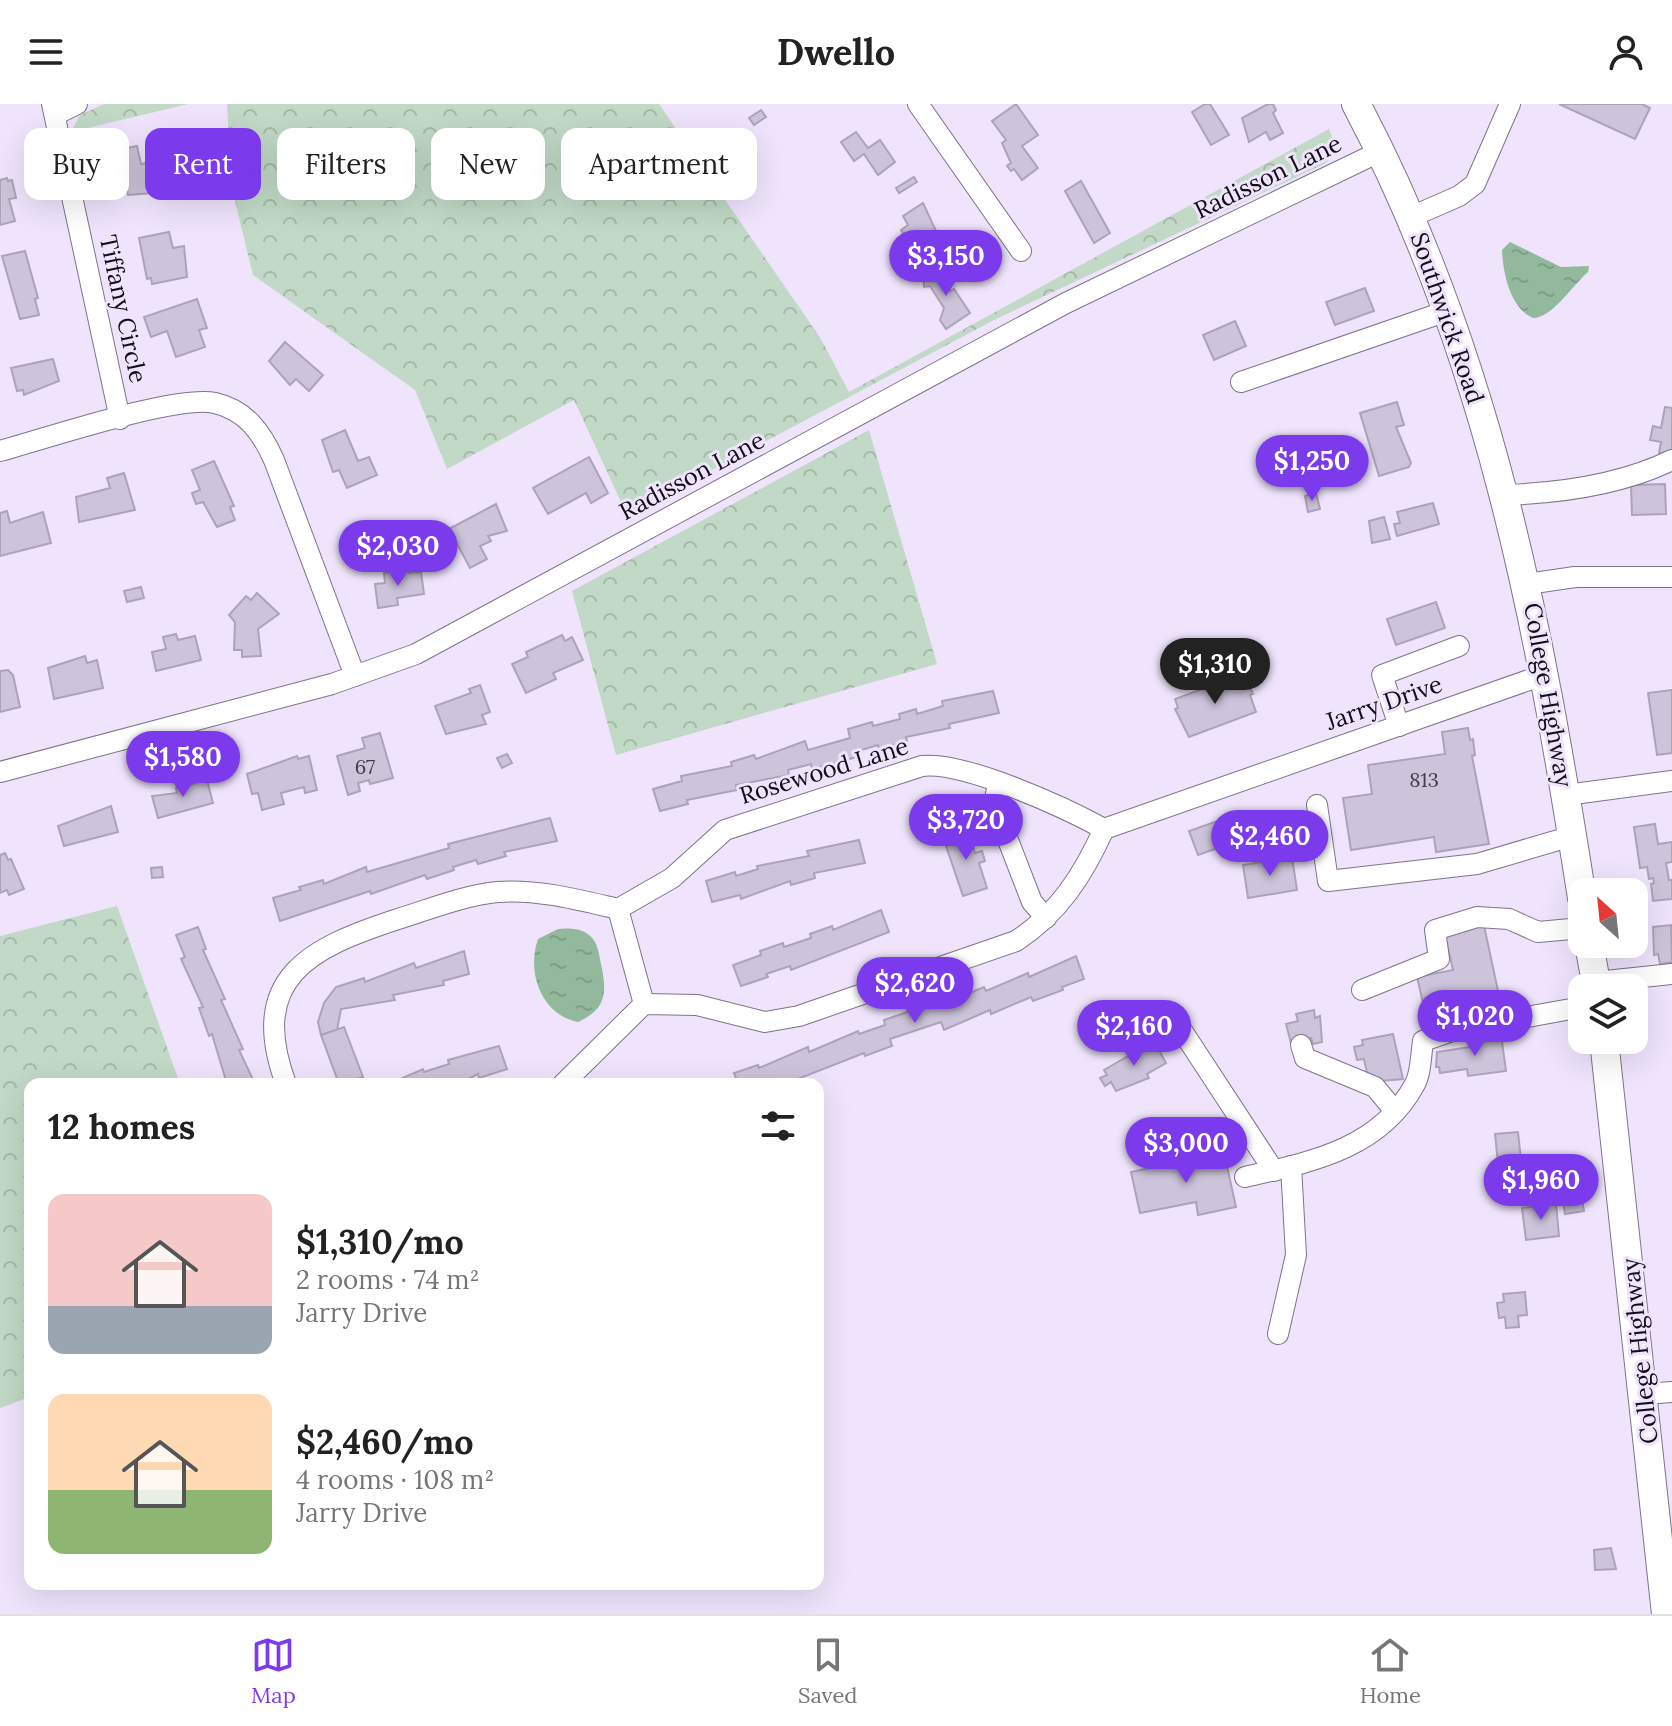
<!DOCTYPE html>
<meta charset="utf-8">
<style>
:root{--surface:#fff;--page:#f6f6f6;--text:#222;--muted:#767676;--line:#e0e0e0;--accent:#7c3aed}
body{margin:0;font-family:Lora,serif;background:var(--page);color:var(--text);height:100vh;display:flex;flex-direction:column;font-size:30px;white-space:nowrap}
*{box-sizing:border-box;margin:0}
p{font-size:26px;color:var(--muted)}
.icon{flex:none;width:44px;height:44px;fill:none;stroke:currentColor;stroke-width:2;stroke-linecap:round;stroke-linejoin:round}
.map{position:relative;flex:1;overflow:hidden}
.side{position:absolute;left:24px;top:974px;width:800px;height:512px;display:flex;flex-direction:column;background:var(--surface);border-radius:16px;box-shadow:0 8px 32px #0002}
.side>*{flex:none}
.guide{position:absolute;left:24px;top:24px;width:800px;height:72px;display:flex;gap:16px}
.needle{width:52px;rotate:333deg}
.tools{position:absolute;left:1568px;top:774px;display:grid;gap:16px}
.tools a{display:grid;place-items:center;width:80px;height:80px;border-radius:16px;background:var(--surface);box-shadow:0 8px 32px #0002;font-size:40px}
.price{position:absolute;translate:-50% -68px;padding:0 18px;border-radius:28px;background:var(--accent);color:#fff;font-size:26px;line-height:52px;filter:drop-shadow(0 2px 4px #0008)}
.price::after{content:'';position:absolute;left:50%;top:48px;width:24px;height:18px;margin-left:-12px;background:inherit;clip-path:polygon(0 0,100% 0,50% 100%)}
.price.current{background:#222;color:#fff}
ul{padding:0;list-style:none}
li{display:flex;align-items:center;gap:24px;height:200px;padding:0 24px}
li span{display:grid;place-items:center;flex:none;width:224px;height:160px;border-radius:16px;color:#555}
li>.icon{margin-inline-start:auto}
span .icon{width:96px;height:96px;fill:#fffc;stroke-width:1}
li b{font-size:34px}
h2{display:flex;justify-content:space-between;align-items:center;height:96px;padding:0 24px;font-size:34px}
.tag{padding:0 28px;border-radius:16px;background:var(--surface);box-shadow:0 8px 32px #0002;font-size:28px;line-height:72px}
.tag.current{background:var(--accent);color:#fff}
header{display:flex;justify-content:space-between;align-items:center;height:104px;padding:0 24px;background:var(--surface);font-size:36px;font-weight:700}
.menu{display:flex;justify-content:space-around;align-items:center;height:112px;border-top:2px solid var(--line);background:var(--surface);font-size:22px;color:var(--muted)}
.menu a{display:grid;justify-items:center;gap:4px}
.menu .current{color:var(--accent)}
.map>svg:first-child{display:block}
.forest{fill:url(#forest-crowns)}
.water{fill:url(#water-ripples)}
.building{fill:#cdc3da;stroke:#ada3b9;stroke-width:2}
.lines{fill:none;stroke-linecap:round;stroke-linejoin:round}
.minor-casing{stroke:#7e7489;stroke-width:22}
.highway-casing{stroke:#7e7489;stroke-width:30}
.minor{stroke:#fff;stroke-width:20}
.highway{stroke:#fff;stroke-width:28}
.labels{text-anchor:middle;stroke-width:6;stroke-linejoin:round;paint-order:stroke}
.number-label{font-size:20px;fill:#413b47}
.street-label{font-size:24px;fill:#120e16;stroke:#efe4fc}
</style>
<header><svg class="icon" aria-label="menu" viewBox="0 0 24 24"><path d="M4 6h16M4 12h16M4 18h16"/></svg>Dwello<svg class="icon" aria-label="person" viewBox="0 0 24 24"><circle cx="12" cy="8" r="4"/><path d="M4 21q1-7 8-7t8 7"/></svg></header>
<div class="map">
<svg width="1672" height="1510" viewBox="0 0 1672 1510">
<defs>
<pattern id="forest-crowns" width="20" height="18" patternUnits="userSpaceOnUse" patternTransform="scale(2)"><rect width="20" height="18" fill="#c1d9c6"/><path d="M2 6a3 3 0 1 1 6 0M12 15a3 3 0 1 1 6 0" fill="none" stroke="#a5b9a9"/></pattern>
<pattern id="water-ripples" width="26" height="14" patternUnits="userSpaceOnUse" patternTransform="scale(2)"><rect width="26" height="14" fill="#92b99c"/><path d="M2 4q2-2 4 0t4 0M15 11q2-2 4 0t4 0" fill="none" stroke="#7d9e86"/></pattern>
</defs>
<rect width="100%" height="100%" fill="#efe4fc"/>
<g class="forest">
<path d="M104 0H188L71 28 80 11Z"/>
<path d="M227 0H659L821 235 849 288 1329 25 1336 44 1326 59 994 216 627 411 574 296 447 365 415 286 253 171 232 85Z"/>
<path d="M869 326 937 560 616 651 572 487Z"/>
<path d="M117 802 180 980H30V1293L0 1304V832Z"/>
</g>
<g class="water">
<path d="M1510 138 1561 163 1589 162 1588 168C1572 182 1552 214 1533 214 1510 204 1503 169 1502 146Z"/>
<path d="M558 825C567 824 581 824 589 831 598 838 599 850 601 860 607 888 607 905 578 918 542 911 526 869 538 835Z"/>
</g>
<g class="building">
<path d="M1016 0 1038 31 1022 42 1038 64 1022 76 1014 65 1011 67 1007 62 1011 59 1002 39 1006 36 992 17Z"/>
<path d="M1205 0H1210L1229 31 1211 41 1192 8Z"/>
<path d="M1268 0H1273L1276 6 1273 9 1283 29 1270 36 1266 28 1249 38 1242 14Z"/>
<path d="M1559 0H1642L1650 4 1635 35Z"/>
<path d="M761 6 766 13 754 21 749 14Z"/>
<path d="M856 28 868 44 880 36 895 58 878 71 864 50 854 57 841 38Z"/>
<path d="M137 42 141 60 147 59 153 89 128 91 118 46Z"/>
<path d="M231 59 235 79 224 81 220 62Z"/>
<path d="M914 73 917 78 899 89 896 84Z"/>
<path d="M7 74 8 77 12 76 16 94 9 95 15 117 0 121V76Z"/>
<path d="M1081 77 1110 129 1094 139 1065 87Z"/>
<path d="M923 99 937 129 912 144 901 126 908 121 903 112Z"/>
<path d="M169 128 173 144 184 142 187 173 152 180 151 174 147 175 139 134Z"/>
<path d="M909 142 914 152 906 157 900 147Z"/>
<path d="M25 147 38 194 35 195 39 211 20 215 2 152Z"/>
<path d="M943 164V178L951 187 954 185 970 209 946 225 940 216 944 204 930 182 924 183 923 168Z"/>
<path d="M1365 184 1374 207 1335 221 1326 198Z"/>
<path d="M197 195 207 224 199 226 205 243 176 253 167 227 151 233 144 213Z"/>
<path d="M1235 217 1246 242 1214 256 1203 231Z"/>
<path d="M285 238 323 271 309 287 296 275 290 281 269 257Z"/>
<path d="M53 255 59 277 24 291 23 286 17 287 11 264Z"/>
<path d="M1397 298 1404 321 1396 323 1411 359 1409 363 1379 372 1360 309Z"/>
<path d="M1665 303 1672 304V351L1659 349 1661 338 1650 336 1653 322 1661 324Z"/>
<path d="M345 326 358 357 369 353 377 371 347 384 339 366 333 368 322 336Z"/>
<path d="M589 353 608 389 591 399 586 389 548 410 533 384Z"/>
<path d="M214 357 234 402 230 403 235 416 217 423 203 398 196 400 192 389 200 386 192 366Z"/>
<path d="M124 369 135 406 79 418 76 393 110 384 107 374Z"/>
<path d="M1665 380 1666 410 1632 411 1631 381Z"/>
<path d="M1316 389 1320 405 1308 408 1305 392Z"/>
<path d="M1433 399 1439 420 1397 432 1394 420 1400 419 1397 408Z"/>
<path d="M496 400 507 427 488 432 491 437 480 442 487 455 470 464 449 425Z"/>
<path d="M7 407 10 419 43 408 51 439 0 452V409Z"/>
<path d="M1384 413 1390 435 1372 439 1369 417Z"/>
<path d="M408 466 409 469 421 468 424 490 397 494 398 501 378 504 375 480 385 479 384 469Z"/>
<path d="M141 483 144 494 127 498 124 487Z"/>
<path d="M257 489 279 510 258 525 261 552 242 553V546H234L235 518 229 511 246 492 251 496Z"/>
<path d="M1436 498 1445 524 1396 541 1387 515Z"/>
<path d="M176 530 178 536 195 532 201 556 156 567 152 548 166 545 163 533Z"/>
<path d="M562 531 565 537 572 533 583 556 553 569 556 575 526 589 512 560 528 553 526 548Z"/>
<path d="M85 552 87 559 97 556 103 584 54 595 48 564Z"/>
<path d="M8 566 13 571 20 603 0 608V567Z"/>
<path d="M1243 570 1253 590 1250 591 1256 608 1189 633 1175 605 1178 604 1175 595Z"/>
<path d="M480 581 490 608 482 611 486 620 446 630 435 602 471 589 469 585Z"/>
<path d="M1672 586V649L1657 651 1648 589Z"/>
<path d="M993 587 999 609 949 620 950 624 906 633 907 637 879 645 878 641 855 648 857 653 812 665 811 660 788 666 789 671 736 681 737 686 687 696 688 700 660 707 653 685 682 677 681 672 732 662 731 658 754 651 756 655 805 637 808 646 850 634 848 625 872 618 873 622 900 615 899 610 916 605 917 610 943 602 942 597Z"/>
<path d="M1468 624 1470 636 1473 635 1475 651 1472 652 1489 740 1436 748 1434 733 1351 746 1343 694 1372 690 1368 661 1445 650 1442 628Z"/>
<path d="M380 629 393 674 370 680 369 676 358 679 360 687 348 691 337 652 365 644 362 634Z"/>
<path d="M507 650 512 659 502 664 497 654Z"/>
<path d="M297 652 298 655 309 652 317 686 305 689 304 683 281 689 284 700 262 706 258 689 252 690 247 670Z"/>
<path d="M207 676 213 699 158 714 152 692 177 689 176 684Z"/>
<path d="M111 702 118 728 64 742 58 722Z"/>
<path d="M550 714 557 737 504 748 506 752 478 760 476 756 453 763 454 766 427 775 425 771 371 790 370 787 280 817 273 794 301 786 299 783 323 776 324 780 366 763 367 768 449 744 448 740Z"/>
<path d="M1226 714 1235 738 1198 751 1189 727Z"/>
<path d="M1655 720 1658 740 1672 738V758L1666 759 1669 776H1672V795L1653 797 1651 780 1654 779 1653 774 1649 775 1647 763 1640 764 1634 723Z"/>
<path d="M967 724 975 749 982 747 985 757 979 759 987 784 963 792 943 733Z"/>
<path d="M859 736 865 759 814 769 815 774 791 781 790 777 741 795 740 791 712 798 706 777 735 768 736 772 758 765 757 762 809 752 807 747Z"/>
<path d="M5 749 8 756 11 755 24 785 9 791 7 786 0 789V751Z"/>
<path d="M1292 753 1297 786 1248 794 1243 761Z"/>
<path d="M162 763 163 773 152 774 151 764Z"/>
<path d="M881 806 889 828 791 866 790 862 766 870 768 873 741 882 733 861 761 851 760 847 783 839 784 843 811 834 810 830 832 822 833 826Z"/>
<path d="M1483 817 1500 896 1426 912 1417 873 1453 866 1444 826Z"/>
<path d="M1671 821 1672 858 1660 860 1658 850 1654 851 1653 823Z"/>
<path d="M198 823 206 845 203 846 225 895 221 896 243 945 239 946 255 980H227L212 930 209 932 199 904 203 903 181 855 185 853 176 831Z"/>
<path d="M464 847 469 870 443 877 444 881 393 891 395 896 341 905 337 926 321 931 318 918 324 899 336 883 364 874 365 878 414 859 416 864Z"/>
<path d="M1076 852 1084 875 1062 883 1063 886 1033 897 1031 893 991 910 990 906 944 926 941 918 890 935 892 942 865 952 864 949 785 980H738L734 969 758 961 759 964 808 943 809 948 858 927 859 930 885 921 884 916 934 899 936 903 984 883 986 887 1028 869 1029 873Z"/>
<path d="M1314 906 1315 914 1320 912 1322 938 1313 940 1311 934 1291 939 1286 920 1298 917 1296 910Z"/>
<path d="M344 923 363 973 339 980 321 931Z"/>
<path d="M1393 930 1403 975 1369 978 1364 955 1357 956 1354 943 1363 941 1362 936Z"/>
<path d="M1501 930 1506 967 1468 972 1467 965 1440 969 1439 963H1436L1437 948 1470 943V940L1487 937 1486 932Z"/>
<path d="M1154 937 1166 959 1147 970 1149 974 1116 987 1111 978 1105 982 1100 974 1107 971 1104 966Z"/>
<path d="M499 942 507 965 479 974 478 970 458 980H389L423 965 424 968 449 960 448 956Z"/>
<path d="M1518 1028 1521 1056 1498 1059 1495 1030Z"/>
<path d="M1178 1048 1180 1058 1224 1049 1236 1103 1198 1111 1196 1098 1140 1109 1131 1068 1169 1060 1167 1050Z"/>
<path d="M1580 1084 1584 1107 1565 1110 1561 1086Z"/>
<path d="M1556 1100 1559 1132 1526 1136 1522 1104Z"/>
<path d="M1525 1188 1527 1211 1518 1212 1519 1223 1506 1224 1505 1213 1499 1214 1497 1199 1504 1198 1503 1190Z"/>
<path d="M1611 1444 1616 1465 1595 1466 1594 1446Z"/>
</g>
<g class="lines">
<defs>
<g id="minor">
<path d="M52 0 120 315"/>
<path d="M918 0 1021 147"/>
<path d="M55 11 77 0"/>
<path d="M1411 113 1459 92 1475 80 1510 0"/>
<path d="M1241 278 1447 207"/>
<path d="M0 347C44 335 178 290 215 299 246 306 262 329 274 356L355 572"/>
<path d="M1505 391C1561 389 1621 381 1672 356"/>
<path d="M1527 480 1575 473H1672"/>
<path d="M1399 622 1382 571 1459 542"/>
<path d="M0 668 332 580 416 550 1066 199 1381 47"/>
<path d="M998 680 994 700 1032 798 1046 814"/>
<path d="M1566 691 1672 677"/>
<path d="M1317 701 1328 777 1477 760 1572 732"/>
<path d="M1104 725 1546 570"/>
<path d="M618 805 644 900"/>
<path d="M1596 878 1672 870"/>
<path d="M1362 886 1439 855 1435 826 1477 813 1509 815 1538 828 1582 824"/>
<path d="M1181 925 1274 1067"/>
<path d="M1301 941 1305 954 1375 983 1394 1006"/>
<path d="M286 980C247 874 309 844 398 815 430 805 465 791 498 788 538 785 579 796 618 805L672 774 725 726 922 662C964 657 1066 704 1104 725 1083 771 1059 809 1016 837L799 912 765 918 697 901 644 900 563 980"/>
<path d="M1245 1073C1311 1058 1380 1045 1415 980 1421 969 1421 950 1423 937L1455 926 1582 903"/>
<path d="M1278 1230 1296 1151 1291 1062"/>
<path d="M1645 1290 1672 1288"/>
</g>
<g id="highway">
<path d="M1356 0C1488 248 1539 519 1582 794"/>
<path d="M1589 840 1597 884"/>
<path d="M1604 936 1666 1510"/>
</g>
</defs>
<use href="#minor" class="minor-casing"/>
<use href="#highway" class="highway-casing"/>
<use href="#minor" class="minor"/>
<use href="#highway" class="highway"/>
</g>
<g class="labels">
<g class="number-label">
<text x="365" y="670">67</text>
<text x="1424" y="683">813</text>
</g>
<g class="street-label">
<text transform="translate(1268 73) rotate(-26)" y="8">Radisson Lane</text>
<text transform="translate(123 205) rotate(78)" y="8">Tiffany Circle</text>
<text transform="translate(1447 214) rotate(71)" y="8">Southwick Road</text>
<text transform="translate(692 372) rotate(-28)" y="8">Radisson Lane</text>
<text transform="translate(1548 591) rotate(80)" y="8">College Highway</text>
<text transform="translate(1384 599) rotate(-19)" y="8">Jarry Drive</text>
<text transform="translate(824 667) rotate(-17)" y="8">Rosewood Lane</text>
<text transform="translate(1640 1247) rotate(-96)" y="8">College Highway</text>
</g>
</g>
</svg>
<div class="tools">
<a><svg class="needle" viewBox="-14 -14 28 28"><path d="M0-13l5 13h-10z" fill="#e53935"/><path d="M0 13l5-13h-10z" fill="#767676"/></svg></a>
<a><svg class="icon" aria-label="layers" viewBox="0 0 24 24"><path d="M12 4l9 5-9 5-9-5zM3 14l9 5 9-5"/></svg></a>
</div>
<b class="price" style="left:946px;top:194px">$3,150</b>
<b class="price" style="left:1312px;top:399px">$1,250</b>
<b class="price" style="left:398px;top:484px">$2,030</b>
<b class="price current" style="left:1215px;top:602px">$1,310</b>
<b class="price" style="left:183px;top:695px">$1,580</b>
<b class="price" style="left:966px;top:758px">$3,720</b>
<b class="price" style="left:1270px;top:774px">$2,460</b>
<b class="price" style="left:915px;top:921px">$2,620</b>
<b class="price" style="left:1475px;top:954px">$1,020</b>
<b class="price" style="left:1134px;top:964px">$2,160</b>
<b class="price" style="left:1186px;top:1081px">$3,000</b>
<b class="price" style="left:1541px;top:1118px">$1,960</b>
<div class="guide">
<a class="tag">Buy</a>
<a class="tag current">Rent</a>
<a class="tag">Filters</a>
<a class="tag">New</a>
<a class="tag">Apartment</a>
</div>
<section class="side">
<h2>12 homes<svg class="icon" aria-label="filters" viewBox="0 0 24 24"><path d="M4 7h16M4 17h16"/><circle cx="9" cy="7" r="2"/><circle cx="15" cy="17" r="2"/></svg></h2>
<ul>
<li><span style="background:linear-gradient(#f6c9c9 70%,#9aa5b1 0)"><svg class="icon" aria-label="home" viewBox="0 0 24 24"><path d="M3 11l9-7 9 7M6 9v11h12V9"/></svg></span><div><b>$1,310/mo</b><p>2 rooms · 74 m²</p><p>Jarry Drive</p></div></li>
<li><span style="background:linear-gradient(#ffd9b3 60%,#8fb573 0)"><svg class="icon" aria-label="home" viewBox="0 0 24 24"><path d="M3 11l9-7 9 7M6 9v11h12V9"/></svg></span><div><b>$2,460/mo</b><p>4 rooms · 108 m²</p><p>Jarry Drive</p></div></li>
</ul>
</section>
</div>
<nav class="menu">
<a class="current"><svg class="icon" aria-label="map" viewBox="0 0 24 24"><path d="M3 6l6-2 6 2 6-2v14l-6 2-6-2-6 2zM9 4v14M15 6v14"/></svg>Map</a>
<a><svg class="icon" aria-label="saved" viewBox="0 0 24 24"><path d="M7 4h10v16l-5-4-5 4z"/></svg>Saved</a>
<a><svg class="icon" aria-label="home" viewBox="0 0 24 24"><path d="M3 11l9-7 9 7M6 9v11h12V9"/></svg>Home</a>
</nav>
